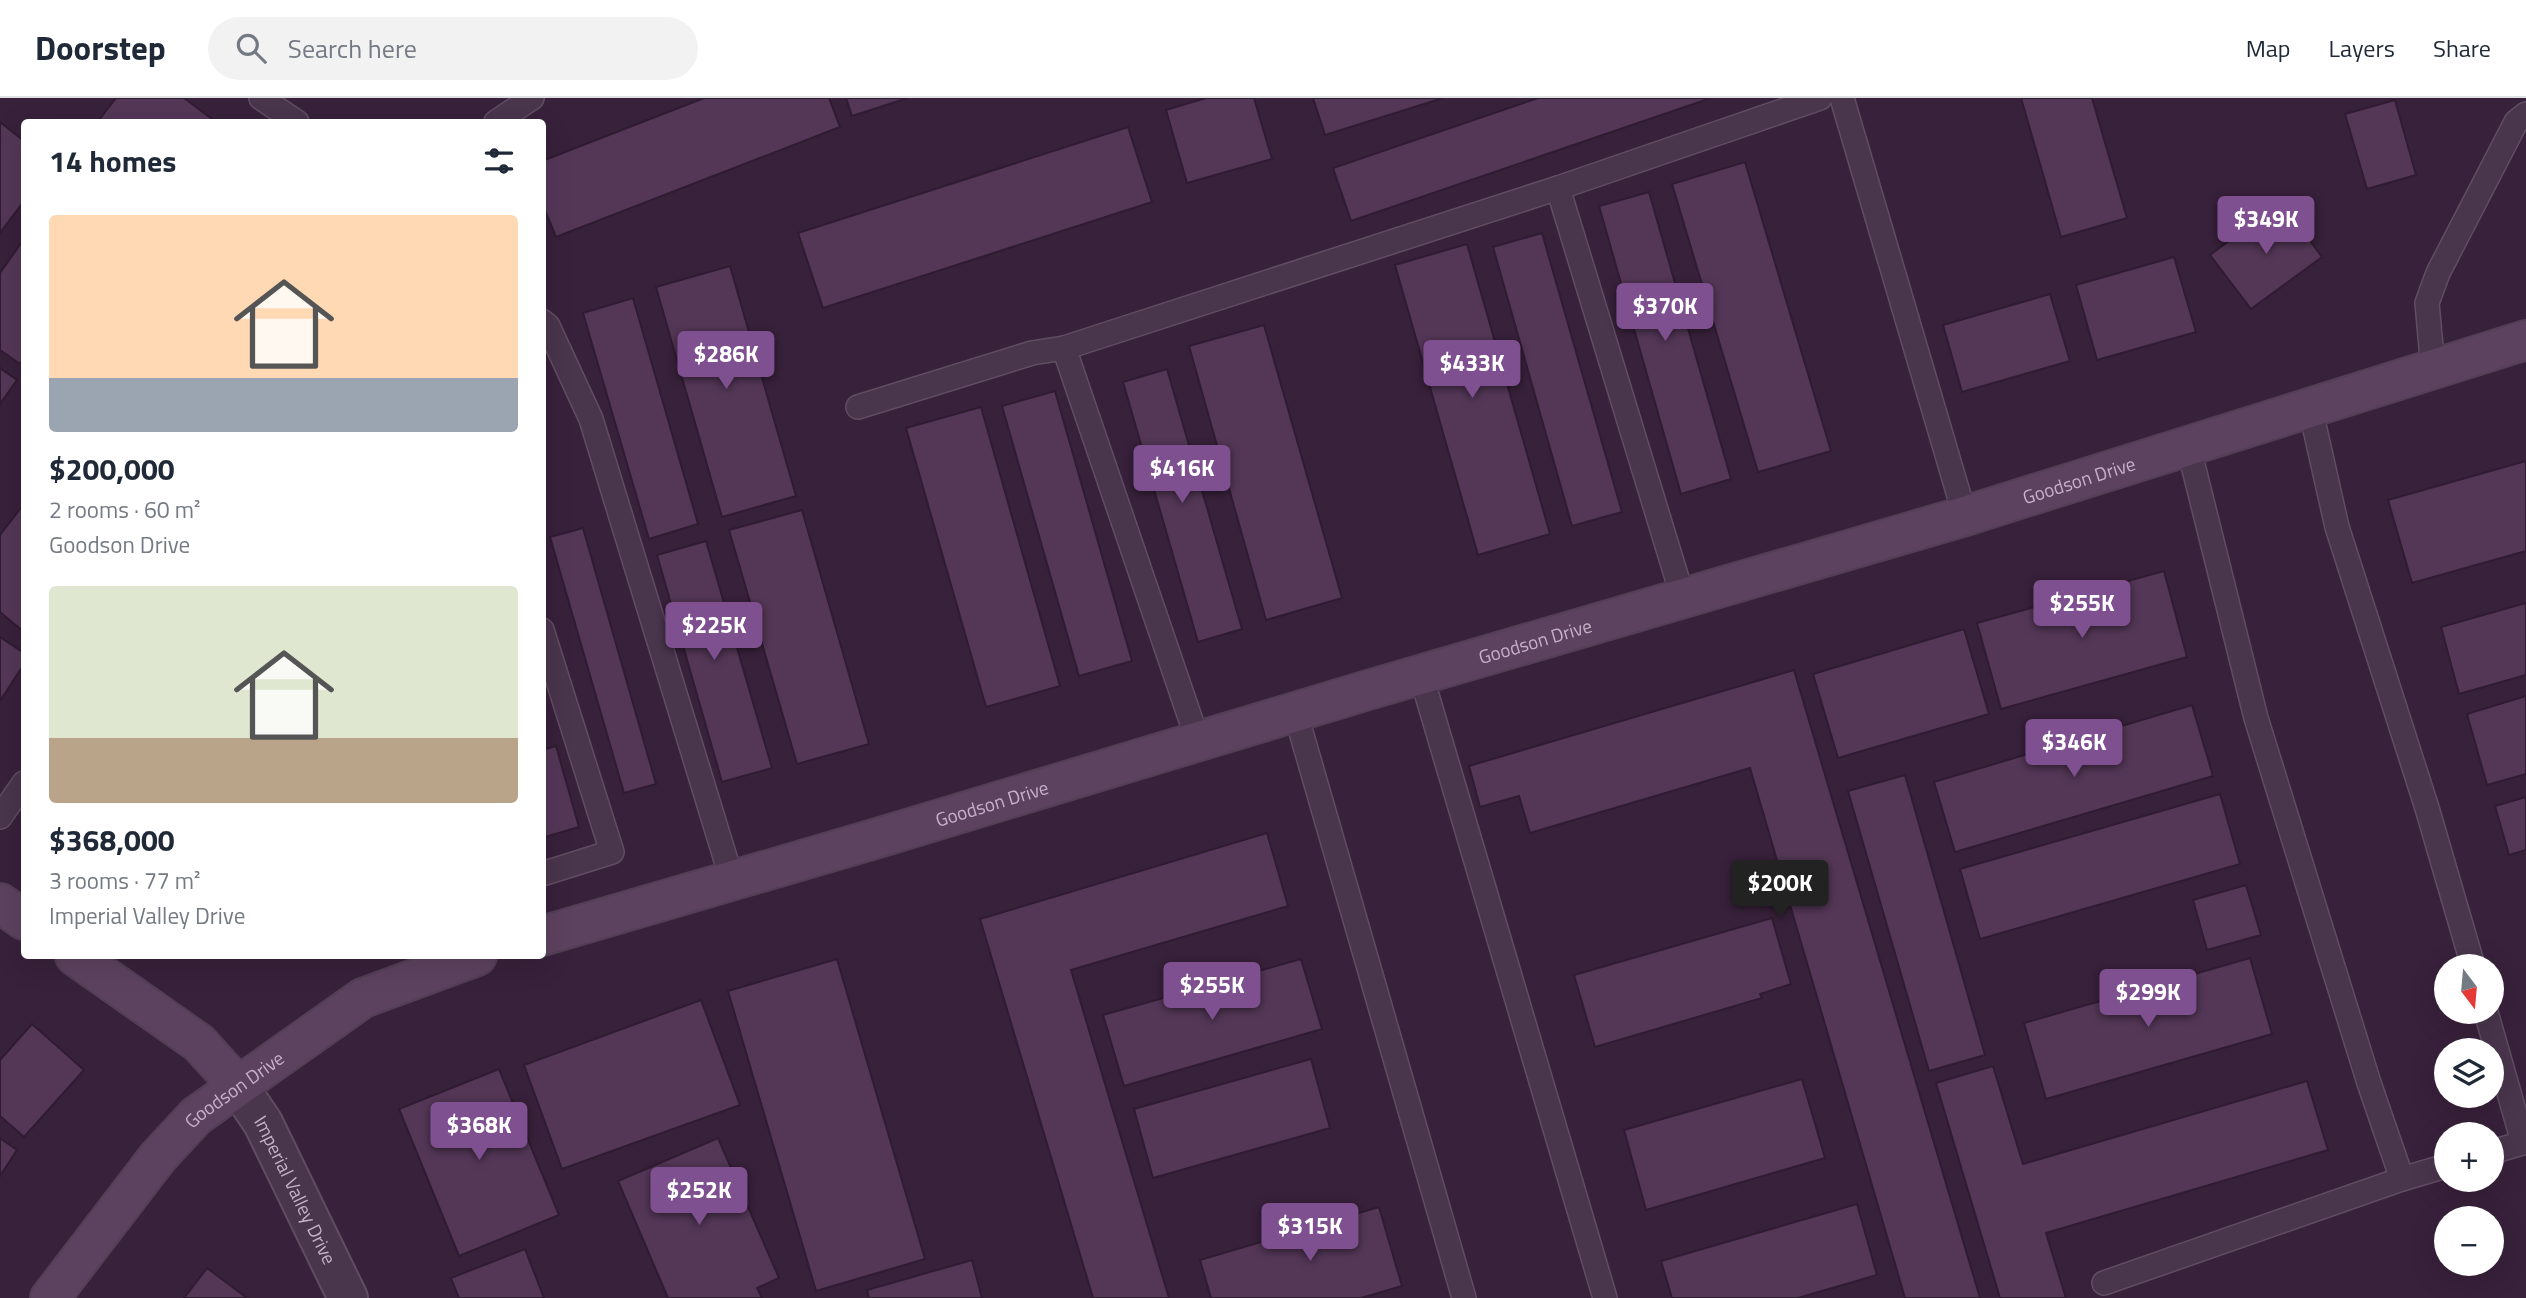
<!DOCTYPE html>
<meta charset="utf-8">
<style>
:root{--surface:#fff;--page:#f2f2f3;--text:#1f2937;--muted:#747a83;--line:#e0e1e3;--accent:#7e5090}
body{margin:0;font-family:"Titillium Web",sans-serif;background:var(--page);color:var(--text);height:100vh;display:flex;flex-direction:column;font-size:26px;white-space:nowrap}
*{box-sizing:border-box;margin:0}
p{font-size:23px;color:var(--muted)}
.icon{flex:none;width:38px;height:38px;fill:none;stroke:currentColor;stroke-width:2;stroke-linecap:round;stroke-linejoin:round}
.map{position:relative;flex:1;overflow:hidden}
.details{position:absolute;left:21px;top:21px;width:525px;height:840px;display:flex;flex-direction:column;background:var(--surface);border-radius:7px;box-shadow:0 7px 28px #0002}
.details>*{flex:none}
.needle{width:46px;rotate:164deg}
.tools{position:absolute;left:2434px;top:856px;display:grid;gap:14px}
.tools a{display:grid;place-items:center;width:70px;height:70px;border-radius:50%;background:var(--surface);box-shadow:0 7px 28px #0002;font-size:35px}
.price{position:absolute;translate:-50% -60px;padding:0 16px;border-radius:7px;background:var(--accent);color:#fff;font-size:23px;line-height:46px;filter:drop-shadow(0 2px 4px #0008)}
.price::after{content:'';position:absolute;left:50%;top:42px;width:21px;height:16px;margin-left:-10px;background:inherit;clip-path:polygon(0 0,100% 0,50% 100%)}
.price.current{background:#222;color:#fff}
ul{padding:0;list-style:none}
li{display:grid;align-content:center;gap:14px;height:371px;padding:0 28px}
li span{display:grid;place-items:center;height:217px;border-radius:7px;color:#555}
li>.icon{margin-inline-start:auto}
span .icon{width:126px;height:126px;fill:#fffc;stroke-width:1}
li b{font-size:30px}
h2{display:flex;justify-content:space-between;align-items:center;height:84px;padding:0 28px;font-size:30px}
header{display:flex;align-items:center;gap:42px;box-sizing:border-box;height:98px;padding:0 35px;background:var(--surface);border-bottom:2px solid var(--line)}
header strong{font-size:33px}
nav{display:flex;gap:38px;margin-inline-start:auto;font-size:24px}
.search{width:490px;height:63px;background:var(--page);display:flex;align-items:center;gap:18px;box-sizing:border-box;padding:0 24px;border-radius:38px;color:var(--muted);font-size:26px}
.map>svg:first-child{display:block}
.building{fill:#543757;stroke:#301c32;stroke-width:2}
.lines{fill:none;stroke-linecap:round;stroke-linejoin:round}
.lane-casing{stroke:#614d63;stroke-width:26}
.street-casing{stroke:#614d63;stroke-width:42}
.secondary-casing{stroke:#523e55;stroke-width:42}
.lane{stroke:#49354c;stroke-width:23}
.street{stroke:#49354c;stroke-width:38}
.secondary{stroke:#5d425f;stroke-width:38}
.labels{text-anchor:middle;stroke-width:6;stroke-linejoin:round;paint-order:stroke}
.street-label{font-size:19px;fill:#c5b0c8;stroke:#2e1a30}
</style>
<header>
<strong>Doorstep</strong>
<div class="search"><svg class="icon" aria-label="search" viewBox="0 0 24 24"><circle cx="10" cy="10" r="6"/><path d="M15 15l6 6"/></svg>Search here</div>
<nav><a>Map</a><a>Layers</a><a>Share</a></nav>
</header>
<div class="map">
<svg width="2526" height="1200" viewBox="0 0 2526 1200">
<rect width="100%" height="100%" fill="#38213b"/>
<g class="building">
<path d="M116 0H184L216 24H103L99 22Z"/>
<path d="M704 0H829L840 29 556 139 542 105V63Z"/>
<path d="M846 0H908L852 18Z"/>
<path d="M1206 0H1254L1272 61 1187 85 1166 12Z"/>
<path d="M1313 0H1443L1325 37Z"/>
<path d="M1538 0H1711L1351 123 1333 70Z"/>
<path d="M2021 0H2092L2127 120 2061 139Z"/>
<path d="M2395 2 2416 77 2367 91 2345 16Z"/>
<path d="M0 24 24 43V103L0 135Z"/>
<path d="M1128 29 1152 104 823 210 798 135Z"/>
<path d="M1745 64 1831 353 1758 374 1672 86Z"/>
<path d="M1649 94 1731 381 1681 396 1599 108Z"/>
<path d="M2281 104 2322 159 2251 211 2210 157Z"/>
<path d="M1542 135 1622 414 1572 428 1493 149Z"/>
<path d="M24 141V259L20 266 0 252V175Z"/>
<path d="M1467 146 1550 436 1478 457 1395 167Z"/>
<path d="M2174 159 2196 234 2097 262 2076 187Z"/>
<path d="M730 168 796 398 722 419 656 189Z"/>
<path d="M2050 196 2070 263 1962 294 1943 227Z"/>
<path d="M633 200 698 426 649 441 583 215Z"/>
<path d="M1264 227 1342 500 1266 522 1189 248Z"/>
<path d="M0 270 17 282 0 306Z"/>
<path d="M1167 271 1242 531 1198 544 1123 284Z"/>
<path d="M1055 293 1132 563 1079 578 1002 308Z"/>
<path d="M981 309 1060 588 986 609 906 330Z"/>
<path d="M2526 363V453L2412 485 2388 402Z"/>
<path d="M24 406V534L0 514V437Z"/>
<path d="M802 412 869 646 797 666 729 432Z"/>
<path d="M583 430 656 686 624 695 550 439Z"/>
<path d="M706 443 772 670 722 684 657 457Z"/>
<path d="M2164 473 2187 559 2001 611 1977 525Z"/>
<path d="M2526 505V577L2459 596 2441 529Z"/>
<path d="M1964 531 1989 616 1838 660 1813 576Z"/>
<path d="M0 539 24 555V566L0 603Z"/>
<path d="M1794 572 1980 1200H1905L1750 670 1530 735 1519 698 1480 709 1469 668Z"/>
<path d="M2526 598V676L2487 687 2467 616Z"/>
<path d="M2192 607 2213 678 1955 754 1934 684Z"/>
<path d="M556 648 579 729 542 740V652Z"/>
<path d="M1905 677 1985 957 1929 973 1848 693Z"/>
<path d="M2220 696 2240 766 1980 841 1960 771Z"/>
<path d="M2526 699V752L2509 757 2495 708Z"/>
<path d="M1267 735 1288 808 1071 872 1169 1200H1093L980 821Z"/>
<path d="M2246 787 2261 837 2207 852 2193 802Z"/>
<path d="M1772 820 1791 886 1760 896 1762 900 1595 949 1574 877Z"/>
<path d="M2250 860 2272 936 2046 1001 2024 925Z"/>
<path d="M837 861 925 1161 816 1193 728 893Z"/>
<path d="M1301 861 1322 931 1124 988 1103 917Z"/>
<path d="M701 902 740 1007 562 1071 524 967Z"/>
<path d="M32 926 84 972 24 1039 0 1018V962Z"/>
<path d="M1311 961 1330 1030 1153 1080 1134 1011Z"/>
<path d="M1993 968 2023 1066 2307 983 2328 1052 2046 1135 2066 1200H2000L1936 985Z"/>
<path d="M499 971 559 1117 459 1158 399 1011Z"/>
<path d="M1802 981 1825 1060 1646 1112 1624 1032Z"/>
<path d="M0 1040 17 1052 0 1078Z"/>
<path d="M718 1040 779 1180 757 1190 762 1200H668L618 1083Z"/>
<path d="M1857 1106 1877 1177 1798 1200H1672L1661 1163Z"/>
<path d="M1379 1109 1402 1188 1361 1200H1211L1200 1162Z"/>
<path d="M525 1151 544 1200H459L451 1180Z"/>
<path d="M972 1162 982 1200H869L867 1192Z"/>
<path d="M207 1170 247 1200H184Z"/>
</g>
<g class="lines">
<defs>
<g id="lane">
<path d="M261 0 297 24"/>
<path d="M1842 0 1965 418"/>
<path d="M496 24 532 0"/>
<path d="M1558 90 1683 500"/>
<path d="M542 223 548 228 591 321 732 782"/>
<path d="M2433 271 2427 205 2438 175 2516 24 2526 16"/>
<path d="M858 309 1032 255 1064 250"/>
<path d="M2310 309 2337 429 2427 710 2473 868"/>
<path d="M2188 347 2256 620 2369 985 2402 1081 2446 1068"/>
<path d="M542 532 612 754 542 776"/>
<path d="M1421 577 1605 1200"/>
<path d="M1295 613 1464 1200"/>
<path d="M1198 643 1064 250 1558 90 1820 0"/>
<path d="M0 719 24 685"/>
<path d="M2486 914 2523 1044"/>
<path d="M2492 1054 2526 1044"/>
<path d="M2104 1185 2402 1081"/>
</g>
<g id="street">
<path id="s1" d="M238 988 263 1025 348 1200"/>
</g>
<g id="secondary">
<path d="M0 805 24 822"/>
<path id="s2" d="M542 838 881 739 1368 592 1965 418 2526 242"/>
<path d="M75 858 199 945 238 988"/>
<path id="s3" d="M50 1200 158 1059 196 1018 363 900 477 858"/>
</g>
</defs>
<use href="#lane" class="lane-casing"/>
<use href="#street" class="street-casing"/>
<use href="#secondary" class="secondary-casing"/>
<use href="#lane" class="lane"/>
<use href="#street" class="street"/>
<use href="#secondary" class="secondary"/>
</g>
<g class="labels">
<g class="street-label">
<text dy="7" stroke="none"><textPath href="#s2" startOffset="1603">Goodson Drive</textPath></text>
<text dy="7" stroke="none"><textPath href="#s2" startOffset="1036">Goodson Drive</textPath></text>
<text dy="7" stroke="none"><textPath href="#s2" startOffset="469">Goodson Drive</textPath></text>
<text dy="7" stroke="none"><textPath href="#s3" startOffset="280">Goodson Drive</textPath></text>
<text dy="7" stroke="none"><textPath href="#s1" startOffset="119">Imperial Valley Drive</textPath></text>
</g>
</g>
</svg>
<div class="tools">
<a><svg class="needle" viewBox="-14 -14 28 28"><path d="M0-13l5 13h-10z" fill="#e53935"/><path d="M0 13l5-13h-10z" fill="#747a83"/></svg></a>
<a><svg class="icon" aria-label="layers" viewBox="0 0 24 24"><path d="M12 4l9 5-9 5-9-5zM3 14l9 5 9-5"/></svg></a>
<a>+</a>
<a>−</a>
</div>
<b class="price" style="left:2266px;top:158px">$349K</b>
<b class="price" style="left:1665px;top:245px">$370K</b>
<b class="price" style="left:726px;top:293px">$286K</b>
<b class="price" style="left:1472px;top:302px">$433K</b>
<b class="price" style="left:1182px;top:407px">$416K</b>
<b class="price" style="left:2082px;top:542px">$255K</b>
<b class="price" style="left:714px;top:564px">$225K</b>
<b class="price" style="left:2074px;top:681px">$346K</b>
<b class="price current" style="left:1780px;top:822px">$200K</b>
<b class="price" style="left:1212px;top:924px">$255K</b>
<b class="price" style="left:2148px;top:931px">$299K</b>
<b class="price" style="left:479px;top:1064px">$368K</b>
<b class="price" style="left:699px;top:1129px">$252K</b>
<b class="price" style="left:1310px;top:1165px">$315K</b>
<section class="details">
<h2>14 homes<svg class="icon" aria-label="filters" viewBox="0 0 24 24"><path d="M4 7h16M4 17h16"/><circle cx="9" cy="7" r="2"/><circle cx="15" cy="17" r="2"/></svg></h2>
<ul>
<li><span style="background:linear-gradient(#ffd9b3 75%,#9aa5b1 0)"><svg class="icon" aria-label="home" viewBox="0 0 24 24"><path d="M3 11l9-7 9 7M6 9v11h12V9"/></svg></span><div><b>$200,000</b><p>2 rooms · 60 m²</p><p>Goodson Drive</p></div></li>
<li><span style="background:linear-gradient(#dfe7d0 70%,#b9a48a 0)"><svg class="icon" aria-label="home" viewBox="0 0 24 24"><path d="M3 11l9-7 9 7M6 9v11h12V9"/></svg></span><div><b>$368,000</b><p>3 rooms · 77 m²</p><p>Imperial Valley Drive</p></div></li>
</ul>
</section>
</div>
